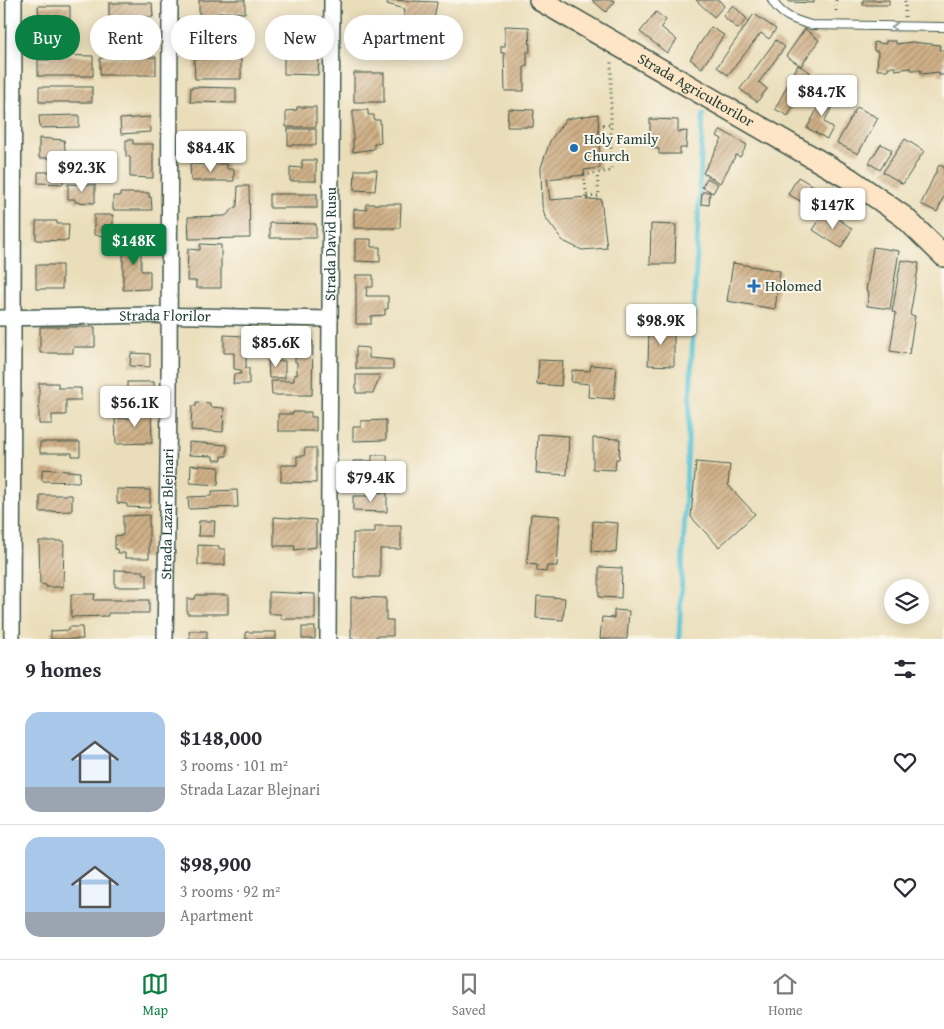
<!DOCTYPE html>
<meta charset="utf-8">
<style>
:root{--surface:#fff;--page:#f7f7f7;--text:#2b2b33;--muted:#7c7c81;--line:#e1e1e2;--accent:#0b8043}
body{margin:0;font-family:"Gentium Book Plus",serif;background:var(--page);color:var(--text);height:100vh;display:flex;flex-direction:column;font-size:19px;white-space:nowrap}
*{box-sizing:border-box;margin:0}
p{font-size:16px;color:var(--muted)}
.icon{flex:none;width:28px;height:28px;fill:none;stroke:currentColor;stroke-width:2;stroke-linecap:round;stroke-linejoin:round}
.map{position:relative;height:639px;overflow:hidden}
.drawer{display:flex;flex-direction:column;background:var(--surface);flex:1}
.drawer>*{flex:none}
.banner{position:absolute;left:15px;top:15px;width:500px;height:45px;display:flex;gap:10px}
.controls{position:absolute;left:884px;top:579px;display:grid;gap:10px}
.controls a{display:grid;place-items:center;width:45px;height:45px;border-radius:50%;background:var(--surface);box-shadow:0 2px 12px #0003;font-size:25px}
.price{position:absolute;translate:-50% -42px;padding:0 11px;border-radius:5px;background:#fff;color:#222;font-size:16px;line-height:32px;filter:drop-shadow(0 1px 2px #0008)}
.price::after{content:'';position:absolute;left:50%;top:30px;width:15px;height:11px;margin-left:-8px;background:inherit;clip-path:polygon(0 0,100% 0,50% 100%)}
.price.active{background:var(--accent);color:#fff}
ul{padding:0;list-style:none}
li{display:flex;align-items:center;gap:15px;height:125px;padding:0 25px}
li+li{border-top:1px solid var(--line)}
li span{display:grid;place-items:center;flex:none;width:140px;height:100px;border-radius:15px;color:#555}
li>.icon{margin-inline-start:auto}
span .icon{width:60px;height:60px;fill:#fffc;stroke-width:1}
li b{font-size:21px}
h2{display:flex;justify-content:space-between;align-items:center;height:60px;padding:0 25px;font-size:21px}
.chip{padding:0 18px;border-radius:22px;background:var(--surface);box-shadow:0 2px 12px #0003;font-size:18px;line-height:45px}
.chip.active{background:var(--accent);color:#fff}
.menu{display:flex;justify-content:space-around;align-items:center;height:70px;border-top:1px solid var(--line);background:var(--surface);font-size:14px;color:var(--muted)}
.menu a{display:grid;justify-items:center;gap:2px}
.menu .active{color:var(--accent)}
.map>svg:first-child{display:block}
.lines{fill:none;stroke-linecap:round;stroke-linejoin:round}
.stream{stroke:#59c3d5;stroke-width:5}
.building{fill:url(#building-hatch)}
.lane-casing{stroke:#3d5548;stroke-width:10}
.street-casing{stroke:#3d5548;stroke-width:18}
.secondary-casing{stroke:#3d5548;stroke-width:24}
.path{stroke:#3d5548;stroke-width:3;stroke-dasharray:1 4;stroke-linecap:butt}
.lane{stroke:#fff;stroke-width:8}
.street{stroke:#fff;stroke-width:15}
.secondary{stroke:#fde5c5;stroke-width:21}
.oneway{stroke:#8f9e9a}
.poi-dot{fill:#1f6fb2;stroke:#fbf7ec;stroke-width:2}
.labels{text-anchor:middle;stroke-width:4;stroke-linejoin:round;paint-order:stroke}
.street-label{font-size:15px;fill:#1f3d34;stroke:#fbf7ec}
.poi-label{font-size:15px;fill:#1f3d34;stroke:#fbf7ec;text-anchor:start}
</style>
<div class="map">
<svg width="944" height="639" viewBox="0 0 944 639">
<defs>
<pattern id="building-hatch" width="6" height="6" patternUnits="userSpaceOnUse" patternTransform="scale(1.25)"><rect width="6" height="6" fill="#d0b188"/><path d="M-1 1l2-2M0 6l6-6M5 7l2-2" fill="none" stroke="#a89170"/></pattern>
</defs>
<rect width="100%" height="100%" fill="#fbf7ec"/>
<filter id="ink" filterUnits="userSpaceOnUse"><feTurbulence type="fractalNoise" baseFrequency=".02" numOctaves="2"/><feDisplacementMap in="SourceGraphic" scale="10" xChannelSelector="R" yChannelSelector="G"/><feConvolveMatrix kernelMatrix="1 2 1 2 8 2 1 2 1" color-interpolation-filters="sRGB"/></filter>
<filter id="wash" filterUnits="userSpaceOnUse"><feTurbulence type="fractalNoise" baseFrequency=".0096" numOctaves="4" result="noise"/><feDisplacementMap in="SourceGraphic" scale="20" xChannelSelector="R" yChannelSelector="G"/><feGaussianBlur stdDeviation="1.12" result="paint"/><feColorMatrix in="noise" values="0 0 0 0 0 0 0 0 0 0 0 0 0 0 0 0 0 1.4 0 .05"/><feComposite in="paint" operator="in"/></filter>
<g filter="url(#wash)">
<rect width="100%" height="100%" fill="#eadeba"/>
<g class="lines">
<path class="stream" d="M679 639 703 114"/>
</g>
<g id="blocks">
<g class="building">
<path d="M199 0H245V13L219 12V17H199Z"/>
<path d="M389 0 437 2 434 20 422 18 421 23 403 20 405 9 387 4Z"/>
<path d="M592 0H613L615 2 606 12Z"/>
<path d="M696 0H719L724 6 714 17Z"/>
<path d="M789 0H814V3L789 2Z"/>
<rect x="863" y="0" width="26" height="5"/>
<path d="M109 3H152L153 17H109Z"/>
<path d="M733 5 747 19 738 29 723 16Z"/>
<path d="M38 6H70V19H39Z"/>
<path d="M656 12 666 20 661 27 677 40 667 53 640 32Z"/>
<path d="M754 14 776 29 769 39 761 33 728 75 717 67Z"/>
<path d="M505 26 529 27 530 52H527V66L524 67V91H505L504 53H501V46H505Z"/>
<path d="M193 27H210V36L224 35V50L194 51Z"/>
<path d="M357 27 385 28 384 53 356 52Z"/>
<path d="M711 27 724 35 702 68 690 59Z"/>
<rect x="110" y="28" width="41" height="22"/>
<path d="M805 29 819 40 801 66 786 56Z"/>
<path d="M45 31H65L66 49H40V34H45Z"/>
<path d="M776 40 785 47 759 82 767 89 757 102 740 89Z"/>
<path d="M886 41H896V44L912 42 940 45 939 50H944V75H939V72L921 74V70H911V68L895 70V67H888V70H877L878 51H874V42L886 44Z"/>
<path d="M284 51 319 52 318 75 284 74Z"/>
<path d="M50 55 93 56V76H38V60H50Z"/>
<path d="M156 57V75H100V58Z"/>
<path d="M194 59H241V79H195Z"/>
<path d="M798 65 810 72 788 116 775 109Z"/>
<rect x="354" y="73" width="30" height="29"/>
<rect x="39" y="87" width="53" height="15"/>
<path d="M191 87 236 88V103L190 102Z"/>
<path d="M826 93 836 99 824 122 833 128 827 139 807 128Z"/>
<path d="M297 107H316V127H286V111L297 110Z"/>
<path d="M857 107 878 118 858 154 837 143Z"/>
<path d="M508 109 534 110 533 127H507Z"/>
<path d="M353 110H368V115H374V120H380L381 143 374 144V149L353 152Z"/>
<path d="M598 114 600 168 584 170V175L547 179 550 200 587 197V200L601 199 607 248 582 250 563 241 545 217 542 205 541 167 550 141 566 119Z"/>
<path d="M79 115V127L40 128 39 116Z"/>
<path d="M150 117 151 132 121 134 120 119Z"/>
<path d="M650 119 678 120V132L687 131 686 148H680V154H659V149L650 148Z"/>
<rect x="288" y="129" width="28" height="16"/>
<path d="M721 130 747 145 740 157 736 155 720 183 703 173 722 139 717 136Z"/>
<path d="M198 135H210V139H230V154H193V140L198 141Z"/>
<path d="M39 138 64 140 66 158H39Z"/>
<path d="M905 139 924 151 903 184 883 172Z"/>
<path d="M126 140H133V144H153V178L130 177V157L126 156Z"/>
<path d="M881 144 892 150 880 170 869 163Z"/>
<path d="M302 160H316V181H290V167L302 168Z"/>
<path d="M190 164H227V169H234V181H191Z"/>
<path d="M939 165 944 167V196L937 212 921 204Z"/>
<path d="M51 167H59V171H63V184L38 183V172H51Z"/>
<path d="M355 170H377L375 191 354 190Z"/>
<path d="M798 177 819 189 809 206 788 194Z"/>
<path d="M707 178 718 184 713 193 702 187Z"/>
<path d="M68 184 95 185V203L75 202V199H68Z"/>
<path d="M238 186H249L250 238 189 239 188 217 225 216 237 206Z"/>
<path d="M702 192H710L709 205 701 204Z"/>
<path d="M120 193H149V197H151L152 210H113V196H120Z"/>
<rect x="270" y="194" width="47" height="14"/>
<path d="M366 204H401L400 228H354V209L366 210Z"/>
<path d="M824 213 834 219 835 216 852 229 841 248 813 230Z"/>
<path d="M94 215H113V229H110L109 236 94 235Z"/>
<path d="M36 221H57V224H69L68 241 36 240Z"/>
<path d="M270 223 316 224V238H270Z"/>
<path d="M651 224 676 225 675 264H650Z"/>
<path d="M123 238H141V271H150V289L123 290Z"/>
<path d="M355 239H371V247H380V262L355 261Z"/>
<path d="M200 244 221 245V288H196V281H187L188 249 200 250Z"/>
<path d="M873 247 899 251 890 309 867 306 869 292 866 291Z"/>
<path d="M901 260 919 263 910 315 915 316 909 354 890 351 896 313 892 312Z"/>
<path d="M733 263 780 271 775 309 727 301Z"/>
<rect x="36" y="265" width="26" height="24"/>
<path d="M356 275H373V287H367L366 296H388V309H385V315L371 316V324H356Z"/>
<path d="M649 326H674V366L648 365Z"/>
<path d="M40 327H95V347H73V353H40Z"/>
<path d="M224 335 246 336V368H249V384H233L234 374H241V370L234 369V353H224Z"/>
<path d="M298 341H313L312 395H272L271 381H294V375H297V362H295V355H298Z"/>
<path d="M356 347 369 348V358L393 360V369H356Z"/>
<path d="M131 353 150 354V367L130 366Z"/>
<path d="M268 357H275V361H285V378H269Z"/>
<path d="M539 360 563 361 561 386 537 384Z"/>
<path d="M591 365 617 367 614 399 588 397 589 384 571 382 572 370 590 371Z"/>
<path d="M356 375H381L373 393H356Z"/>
<rect x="127" y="382" width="27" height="15"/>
<path d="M39 383H58V388H81V400H66V415H52V424H39Z"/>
<path d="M196 402 210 403V407L224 408 223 432 191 430 192 406H196Z"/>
<path d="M134 407H151L152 443 116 444 115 418H134Z"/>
<path d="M293 412H311V417H316V431H278V414H293Z"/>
<path d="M386 420V440L353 441V427H361V421Z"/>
<path d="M538 434 569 436 567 475 536 473Z"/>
<path d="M593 438 620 439 619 459H616L615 470 593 469Z"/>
<path d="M40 442H80V456H72V453H40Z"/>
<path d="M189 442 227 445V456H222V460H213V456L189 455Z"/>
<path d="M305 448H316V483L281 482V465H297V456H304Z"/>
<path d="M372 455H387L388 475H354L353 461H372Z"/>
<path d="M696 462 730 465 728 485 755 514 719 547 691 517Z"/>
<path d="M191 465 219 467 218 485 190 483Z"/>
<path d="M42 469 80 472 79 482 42 481Z"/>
<path d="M117 489 150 490V508L127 507V504L117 503Z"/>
<path d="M237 490 238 507 189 509 188 497 212 496V491Z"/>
<path d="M372 492 387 493V512L353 511V496H372Z"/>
<path d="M40 495H72V511L40 512Z"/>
<path d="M531 514 560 516 557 566H547L546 572 537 571V565L527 564Z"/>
<path d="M149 515V558H125V553H118L117 549H115V536L123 535V516Z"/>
<path d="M274 517 316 520V547L294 550 295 546H274Z"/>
<path d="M199 521H215L214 536H198Z"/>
<path d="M593 521 618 523 616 553 592 551Z"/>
<path d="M375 526H401V549H380V577H354L353 533H375Z"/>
<path d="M39 541H64L63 587H46V585L40 584Z"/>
<path d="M198 545 219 546V549H225V565H198Z"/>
<path d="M599 567 622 568 621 598 599 597Z"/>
<path d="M115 570 143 571V574H147V587H115Z"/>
<path d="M269 592 315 594V619H281V614H269Z"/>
<path d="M71 594H95L94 600H149V613H108V616L71 617Z"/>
<path d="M196 595H228V614H187V599H195Z"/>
<path d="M537 596 565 598 563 620 536 618Z"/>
<path d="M351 597 386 598V620H393V636H376V639H351Z"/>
<path d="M614 610 629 611 627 639H600L602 617 614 618Z"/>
<path d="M69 627H82L83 639H51V631L69 630Z"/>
<rect x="302" y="627" width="13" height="12"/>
<path d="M189 631H207V639H190Z"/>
<rect x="246" y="632" width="30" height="7"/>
</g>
</g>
</g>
<g filter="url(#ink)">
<use href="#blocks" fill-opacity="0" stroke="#3d5548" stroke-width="1"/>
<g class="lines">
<defs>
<path id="lane" d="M772 0C781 16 794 20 811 25L944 27"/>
<g id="street">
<path id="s1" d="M0 318 152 315 330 319"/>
<path d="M12 639 14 0"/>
<path id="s2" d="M165 639 169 405 170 0"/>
<path id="s3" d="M328 639 332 0"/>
</g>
<g id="secondary">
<path id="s4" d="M540 0 850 179 904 217 944 256"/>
</g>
</defs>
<use href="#lane" class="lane-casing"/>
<use href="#street" class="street-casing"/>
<use href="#secondary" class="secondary-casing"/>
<g class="path">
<path d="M836 0V14"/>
<path d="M905 17V0"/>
<path d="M598 125H611"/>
<path d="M600 154 611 155"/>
<path d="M587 197 599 196 597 173"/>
<path d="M587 200 584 175 611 171V62"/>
</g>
<use href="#lane" class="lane"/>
<use href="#street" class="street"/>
<use href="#secondary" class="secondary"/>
</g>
<defs><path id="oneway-chevron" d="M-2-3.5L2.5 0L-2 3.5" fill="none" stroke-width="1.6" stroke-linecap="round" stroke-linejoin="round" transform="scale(1.25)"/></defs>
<use class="oneway" href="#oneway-chevron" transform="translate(895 27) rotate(-179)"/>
</g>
<g class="poi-dot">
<circle cx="574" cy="148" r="5"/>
<path d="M751.5 278.5h5v5h5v5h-5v5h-5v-5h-5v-5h5z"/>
</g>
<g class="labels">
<g class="street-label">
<text dy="5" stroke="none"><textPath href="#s4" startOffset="180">Strada Agricultorilor</textPath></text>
<text dy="5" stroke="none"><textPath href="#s3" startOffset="395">Strada David Rusu</textPath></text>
<text dy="5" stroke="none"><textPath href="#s1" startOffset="165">Strada Florilor</textPath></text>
<text dy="5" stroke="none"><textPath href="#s2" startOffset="125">Strada Lazar Blejnari</textPath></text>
</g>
<g class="poi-label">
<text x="584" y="144">Holy Family<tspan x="584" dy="17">Church</tspan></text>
<text x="765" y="291">Holomed</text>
</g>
</g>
</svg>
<div class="controls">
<a><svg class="icon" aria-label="layers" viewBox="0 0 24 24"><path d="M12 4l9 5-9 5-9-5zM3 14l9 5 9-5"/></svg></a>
</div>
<b class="price" style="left:822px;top:117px">$84.7K</b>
<b class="price" style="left:211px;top:173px">$84.4K</b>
<b class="price" style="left:82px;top:193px">$92.3K</b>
<b class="price" style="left:833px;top:230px">$147K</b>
<b class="price active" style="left:134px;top:266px">$148K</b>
<b class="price" style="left:661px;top:346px">$98.9K</b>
<b class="price" style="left:276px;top:368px">$85.6K</b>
<b class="price" style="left:135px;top:428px">$56.1K</b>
<b class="price" style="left:371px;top:503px">$79.4K</b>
<div class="banner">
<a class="chip active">Buy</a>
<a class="chip">Rent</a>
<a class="chip">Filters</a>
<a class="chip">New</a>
<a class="chip">Apartment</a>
</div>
</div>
<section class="drawer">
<h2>9 homes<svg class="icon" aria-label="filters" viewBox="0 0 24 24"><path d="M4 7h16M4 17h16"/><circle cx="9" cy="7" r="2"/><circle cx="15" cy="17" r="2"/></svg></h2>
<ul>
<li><span style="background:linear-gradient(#a9c7e8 75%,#9aa5b1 0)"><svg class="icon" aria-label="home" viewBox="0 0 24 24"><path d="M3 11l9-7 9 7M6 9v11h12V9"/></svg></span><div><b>$148,000</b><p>3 rooms · 101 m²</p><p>Strada Lazar Blejnari</p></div><svg class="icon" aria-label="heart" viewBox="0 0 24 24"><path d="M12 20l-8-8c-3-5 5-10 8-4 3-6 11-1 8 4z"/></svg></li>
<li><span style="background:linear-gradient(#a9c7e8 75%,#9aa5b1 0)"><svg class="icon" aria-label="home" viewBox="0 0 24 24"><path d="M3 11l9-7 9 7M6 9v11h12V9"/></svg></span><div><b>$98,900</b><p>3 rooms · 92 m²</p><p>Apartment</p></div><svg class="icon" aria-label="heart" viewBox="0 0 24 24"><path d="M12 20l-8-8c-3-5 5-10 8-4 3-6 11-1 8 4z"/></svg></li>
</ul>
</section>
<nav class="menu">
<a class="active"><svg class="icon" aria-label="map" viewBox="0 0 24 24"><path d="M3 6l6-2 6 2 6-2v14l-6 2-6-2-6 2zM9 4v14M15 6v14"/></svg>Map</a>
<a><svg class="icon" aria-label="saved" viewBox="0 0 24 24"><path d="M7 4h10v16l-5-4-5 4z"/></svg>Saved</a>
<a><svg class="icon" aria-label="home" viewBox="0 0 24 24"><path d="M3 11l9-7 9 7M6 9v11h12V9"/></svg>Home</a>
</nav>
